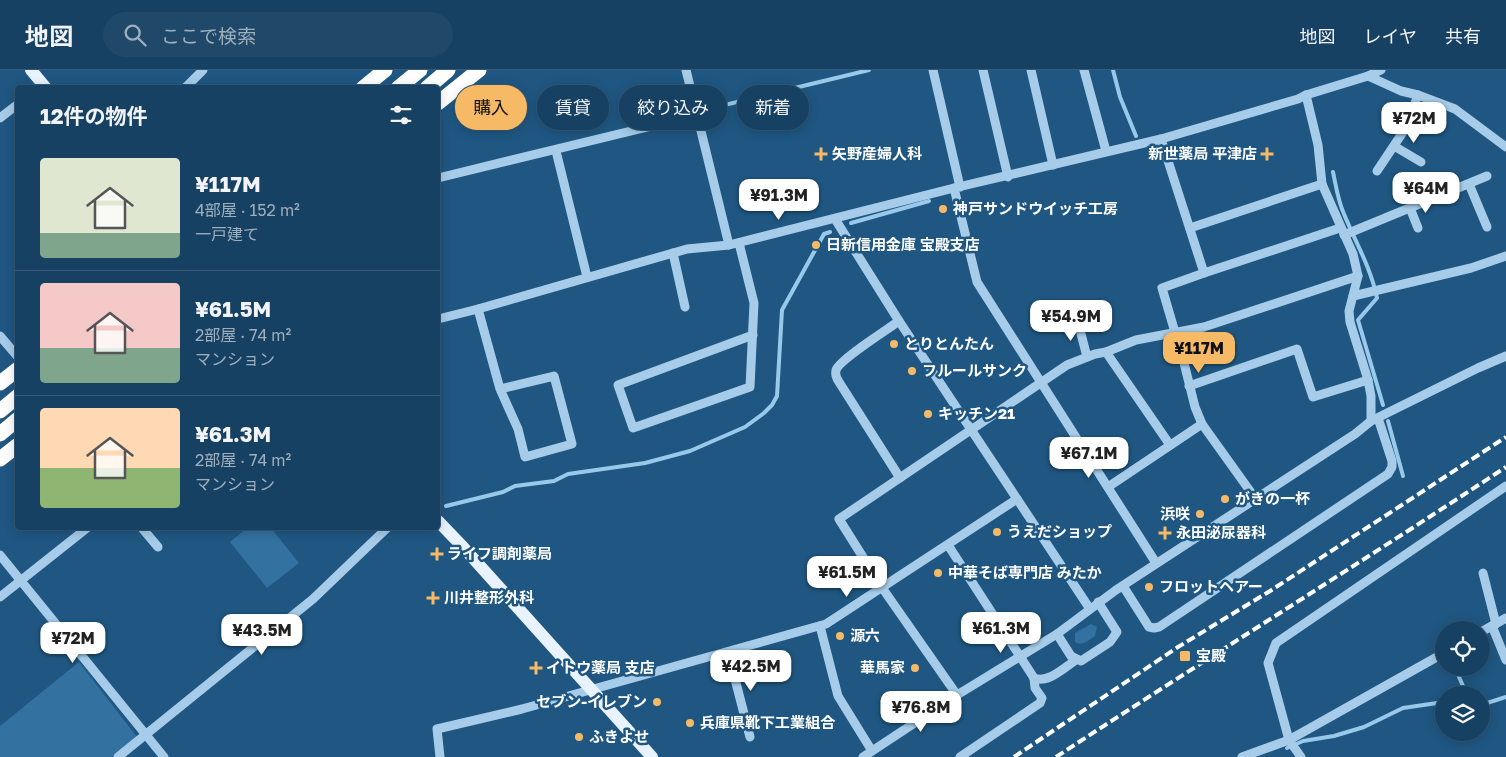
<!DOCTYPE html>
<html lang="ja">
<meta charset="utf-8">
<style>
:root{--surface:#174162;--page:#204868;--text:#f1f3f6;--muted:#9eafbe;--line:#365a77;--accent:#f6ba66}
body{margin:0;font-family:"Golos Text","Noto Sans JP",sans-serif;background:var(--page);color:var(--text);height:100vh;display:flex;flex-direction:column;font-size:19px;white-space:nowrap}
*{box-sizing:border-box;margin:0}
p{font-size:16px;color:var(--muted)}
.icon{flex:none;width:28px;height:28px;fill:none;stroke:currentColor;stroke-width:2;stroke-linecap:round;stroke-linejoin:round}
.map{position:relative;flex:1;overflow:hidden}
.details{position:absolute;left:15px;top:15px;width:425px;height:445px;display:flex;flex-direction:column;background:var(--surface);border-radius:5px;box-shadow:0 2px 12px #0003,0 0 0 1px var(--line)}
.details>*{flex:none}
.guide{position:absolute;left:455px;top:15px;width:475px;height:45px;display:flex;gap:10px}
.controls{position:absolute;left:1435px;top:551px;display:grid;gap:10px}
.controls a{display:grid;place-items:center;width:55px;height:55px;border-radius:50%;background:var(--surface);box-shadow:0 2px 12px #0003,0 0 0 1px var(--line);font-size:25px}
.price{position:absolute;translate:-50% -42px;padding:0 11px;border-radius:10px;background:#fff;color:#222;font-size:16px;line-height:32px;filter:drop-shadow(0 1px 2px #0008)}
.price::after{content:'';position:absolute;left:50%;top:30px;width:15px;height:11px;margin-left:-8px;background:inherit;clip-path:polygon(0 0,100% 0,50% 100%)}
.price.on{background:var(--accent);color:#111}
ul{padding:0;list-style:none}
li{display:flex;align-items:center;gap:15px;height:125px;padding:0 25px}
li+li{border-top:1px solid var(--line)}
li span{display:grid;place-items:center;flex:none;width:140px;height:100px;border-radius:5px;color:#555}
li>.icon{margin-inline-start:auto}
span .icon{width:60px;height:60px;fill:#fffc;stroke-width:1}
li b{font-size:21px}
h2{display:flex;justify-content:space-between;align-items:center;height:60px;padding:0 25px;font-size:21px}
.chip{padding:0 18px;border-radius:22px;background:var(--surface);box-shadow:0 2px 12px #0003,0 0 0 1px var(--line);font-size:18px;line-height:45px}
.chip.on{background:var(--accent);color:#111}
header{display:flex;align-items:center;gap:30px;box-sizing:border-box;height:70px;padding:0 25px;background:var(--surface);border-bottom:1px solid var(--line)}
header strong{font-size:24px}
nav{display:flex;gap:28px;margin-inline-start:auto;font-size:18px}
.search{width:350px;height:45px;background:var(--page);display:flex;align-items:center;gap:12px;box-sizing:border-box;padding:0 18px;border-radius:28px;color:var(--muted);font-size:19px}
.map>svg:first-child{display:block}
.green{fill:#3371a0}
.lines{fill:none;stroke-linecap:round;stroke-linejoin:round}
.stream{stroke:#99c9ea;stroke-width:4}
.minor{stroke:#a6cce9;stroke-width:9}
.major{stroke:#e8f3fe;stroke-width:12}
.highway{stroke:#fff;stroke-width:15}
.rail{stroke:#fff;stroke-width:4;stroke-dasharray:9 4;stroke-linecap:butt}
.poi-dot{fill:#f6ba66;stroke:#1f5782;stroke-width:2}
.labels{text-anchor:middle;stroke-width:5;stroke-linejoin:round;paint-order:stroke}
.poi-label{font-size:15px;font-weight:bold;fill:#fff;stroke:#1f5782;text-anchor:start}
</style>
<header>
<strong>地図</strong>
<div class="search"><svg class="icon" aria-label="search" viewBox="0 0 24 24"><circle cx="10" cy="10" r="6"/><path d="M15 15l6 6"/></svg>ここで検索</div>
<nav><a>地図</a><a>レイヤ</a><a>共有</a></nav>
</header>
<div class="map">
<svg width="1506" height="687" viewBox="0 0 1506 687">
<rect width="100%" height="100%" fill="#1f5782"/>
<g class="green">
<path d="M247 458H271L299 493 267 518 230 472Z"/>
<path d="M1091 554 1097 557 1095 566C1089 570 1082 577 1075 572V563Z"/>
<path d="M79 592 137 667 112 687H0V656Z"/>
</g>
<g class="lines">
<g class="stream">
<path d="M1113 0 1120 27 1136 66"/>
<path d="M708 39 869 0"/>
<path d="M1333 102C1336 116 1338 131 1344 144 1355 171 1371 198 1377 228L1358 250 1383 335"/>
<path d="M851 153 929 131"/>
<path d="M1388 351 1403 406"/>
<path d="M446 436 503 422 515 416 554 411 568 404 645 393 690 381 745 357 764 343 772 335 777 326 782 240 824 164 830 162"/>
<path d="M1455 598 1467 625"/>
<path d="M1481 635 1506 627"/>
<path d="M1287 678 1303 671 1334 666 1364 657 1403 638 1444 632"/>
</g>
<g class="minor">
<path d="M686 0 729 175"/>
<path d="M933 0 960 117"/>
<path d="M983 0 1008 107"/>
<path d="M1031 0 1053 95"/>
<path d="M1084 0 1106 81"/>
<path d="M1368 6 1401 21 1418 25 1455 39 1506 77"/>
<path d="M185 18 203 0"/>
<path d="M1306 25 1318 75 1322 114 1353 184 1358 206 1349 241 1350 252 1368 310 1371 326V351"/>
<path d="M0 48 18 34"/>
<path d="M1161 69 1204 203 1162 218 1184 293 1195 337 1202 354 1255 428"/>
<path d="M1394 76 1421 92"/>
<path d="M557 85 587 207"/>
<path d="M1377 101 1405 59 1418 25"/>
<path d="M438 108 697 45"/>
<path d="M1469 114 1487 157"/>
<path d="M954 118 977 212 1156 493"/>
<path d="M1410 138 1418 158"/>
<path d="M835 149 899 251 1090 539"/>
<path d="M1190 158 1322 114"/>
<path d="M1344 165 1487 106"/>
<path d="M739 173 754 233 750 317 633 358 618 315 753 265"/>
<path d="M673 183 685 237"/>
<path d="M1204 203 1340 158"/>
<path d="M1353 226 1471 198 1506 186"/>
<path d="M478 239 500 319 518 359 525 387 572 374 554 306 500 319"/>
<path d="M438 249 478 239 687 179 729 175 954 118 1161 69 1298 29 1306 25 1368 6 1381 0"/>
<path d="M899 251C888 259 839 290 836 300 835 304 837 309 839 312L900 408"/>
<path d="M1078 252 1087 287"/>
<path d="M0 266 18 287"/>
<path d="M1106 282 1170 375"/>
<path d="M1189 316 1297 279 1313 327 1368 310"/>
<path d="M1108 417 1202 354"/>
<path d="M142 458 158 477"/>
<path d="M948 475 1034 608C1048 614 1065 597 1076 590"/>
<path d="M0 485 164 687"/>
<path d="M1483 503 1496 554"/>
<path d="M1123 516 1149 557 1154 558 1159 557 1388 404 1392 397V391L1378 348"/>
<path d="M0 527 87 458"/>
<path d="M820 556 838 626 872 681"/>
<path d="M1492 556 1506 590"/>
<path d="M1481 562 1506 548"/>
<path d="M1057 564 1071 586 1081 591 1110 572 1117 562 1098 532"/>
<path d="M728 582 750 667"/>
<path d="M957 625 883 519 839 449 1067 295 1095 284 1106 282 1136 270 1204 257 1358 206"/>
<path d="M118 687 313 529 387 458"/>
<path d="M440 687 437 659 522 639 826 554 1017 429"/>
<path d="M863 687 957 625 1057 564 1116 520 1355 364 1371 351 1478 298 1506 286"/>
<path d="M960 687 1040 633 1042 628 1035 618 1034 608"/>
<path d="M1242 687 1289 670 1444 583"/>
<path d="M1301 687 1289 670 1268 593 1276 573 1506 416"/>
</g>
<g class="major">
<path d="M31 0 46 18"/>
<path d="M438 451 463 477 652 687"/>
</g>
<g class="highway">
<path d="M363 18 385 0"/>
<path d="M398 18 420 0"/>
<path d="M427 18 448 0"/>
<path d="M438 33 479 0"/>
<path d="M0 313 18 299"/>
<path d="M0 341 18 326"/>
<path d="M0 364 18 349"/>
<path d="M0 389 18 375"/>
</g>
<g class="rail">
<path d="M1014 687 1178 577 1270 521 1506 367"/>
<path d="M1056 687C1206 589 1357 495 1506 397"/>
</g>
</g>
<g class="poi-dot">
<path d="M818.5 76.5h5v5h5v5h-5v5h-5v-5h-5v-5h5z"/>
<path d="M1264.5 76.5h5v5h5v5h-5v5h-5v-5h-5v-5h5z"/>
<circle cx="943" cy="139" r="5"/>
<circle cx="816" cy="175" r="5"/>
<circle cx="894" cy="274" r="5"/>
<circle cx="912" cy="301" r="5"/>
<circle cx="928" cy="344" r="5"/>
<circle cx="1225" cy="429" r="5"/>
<circle cx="1200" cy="444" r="5"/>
<circle cx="997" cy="462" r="5"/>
<path d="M1162.5 455.5h5v5h5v5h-5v5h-5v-5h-5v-5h5z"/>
<path d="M434.5 476.5h5v5h5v5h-5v5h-5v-5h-5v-5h5z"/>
<circle cx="938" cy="503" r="5"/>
<circle cx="1149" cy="517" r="5"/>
<path d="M430.5 520.5h5v5h5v5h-5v5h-5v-5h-5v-5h5z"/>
<circle cx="840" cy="566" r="5"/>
<rect x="1179" y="580" width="12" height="12" rx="2.5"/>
<path d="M533.5 590.5h5v5h5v5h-5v5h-5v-5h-5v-5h5z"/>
<circle cx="915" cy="598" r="5"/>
<circle cx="657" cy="632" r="5"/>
<circle cx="690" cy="653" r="5"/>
<circle cx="579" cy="667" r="5"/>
</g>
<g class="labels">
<g class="poi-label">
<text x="832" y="89">矢野産婦人科</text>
<text x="1257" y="89" text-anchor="end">新世薬局 平津店</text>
<text x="953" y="144">神戸サンドウイッチ工房</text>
<text x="826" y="180">日新信用金庫 宝殿支店</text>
<text x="904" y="279">とりとんたん</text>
<text x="922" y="306">フルールサンク</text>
<text x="938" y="349">キッチン21</text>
<text x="1235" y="434">がきの一杯</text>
<text x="1190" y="449" text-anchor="end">浜咲</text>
<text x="1007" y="467">うえだショップ</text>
<text x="1176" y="468">永田泌尿器科</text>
<text x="447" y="489">ライフ調剤薬局</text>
<text x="948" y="508">中華そば専門店 みたか</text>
<text x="1159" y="522">フロットヘアー</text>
<text x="444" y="533">川井整形外科</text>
<text x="850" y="571">源六</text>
<text x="1196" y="591">宝殿</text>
<text x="546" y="603">イトウ薬局 支店</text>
<text x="905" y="603" text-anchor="end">華馬家</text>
<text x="647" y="637" text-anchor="end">セブン-イレブン</text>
<text x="700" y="658">兵庫県靴下工業組合</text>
<text x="589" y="672">ふきよせ</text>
</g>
</g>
</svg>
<div class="controls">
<a><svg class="icon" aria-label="locate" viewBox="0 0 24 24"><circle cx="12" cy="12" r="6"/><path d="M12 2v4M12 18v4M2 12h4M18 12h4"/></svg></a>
<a><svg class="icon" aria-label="layers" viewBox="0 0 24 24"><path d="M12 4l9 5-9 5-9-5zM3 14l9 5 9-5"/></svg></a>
</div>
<b class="price" style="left:1414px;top:74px">¥72M</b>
<b class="price" style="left:1426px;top:144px">¥64M</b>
<b class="price" style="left:779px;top:151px">¥91.3M</b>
<b class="price" style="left:1071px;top:272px">¥54.9M</b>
<b class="price on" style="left:1199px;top:304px">¥117M</b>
<b class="price" style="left:1089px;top:409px">¥67.1M</b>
<b class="price" style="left:847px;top:528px">¥61.5M</b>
<b class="price" style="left:1001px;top:584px">¥61.3M</b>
<b class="price" style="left:262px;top:586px">¥43.5M</b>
<b class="price" style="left:73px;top:594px">¥72M</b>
<b class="price" style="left:751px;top:622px">¥42.5M</b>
<b class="price" style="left:921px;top:663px">¥76.8M</b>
<div class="guide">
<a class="chip on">購入</a>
<a class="chip">賃貸</a>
<a class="chip">絞り込み</a>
<a class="chip">新着</a>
</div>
<section class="details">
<h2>12件の物件<svg class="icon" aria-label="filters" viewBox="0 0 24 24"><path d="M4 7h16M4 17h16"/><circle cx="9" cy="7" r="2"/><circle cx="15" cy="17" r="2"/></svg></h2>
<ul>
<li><span style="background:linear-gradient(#dfe7d0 75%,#7fa58c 0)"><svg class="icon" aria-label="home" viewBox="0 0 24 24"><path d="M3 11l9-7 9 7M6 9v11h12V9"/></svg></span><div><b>¥117M</b><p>4部屋 · 152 m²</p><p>一戸建て</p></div></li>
<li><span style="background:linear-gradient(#f6c9c9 65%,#7fa58c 0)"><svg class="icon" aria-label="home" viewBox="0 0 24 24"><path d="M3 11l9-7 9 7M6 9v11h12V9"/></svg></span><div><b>¥61.5M</b><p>2部屋 · 74 m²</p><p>マンション</p></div></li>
<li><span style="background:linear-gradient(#ffd9b3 60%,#8fb573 0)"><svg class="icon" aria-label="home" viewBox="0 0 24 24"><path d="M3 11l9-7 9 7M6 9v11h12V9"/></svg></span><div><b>¥61.3M</b><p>2部屋 · 74 m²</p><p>マンション</p></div></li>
</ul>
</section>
</div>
